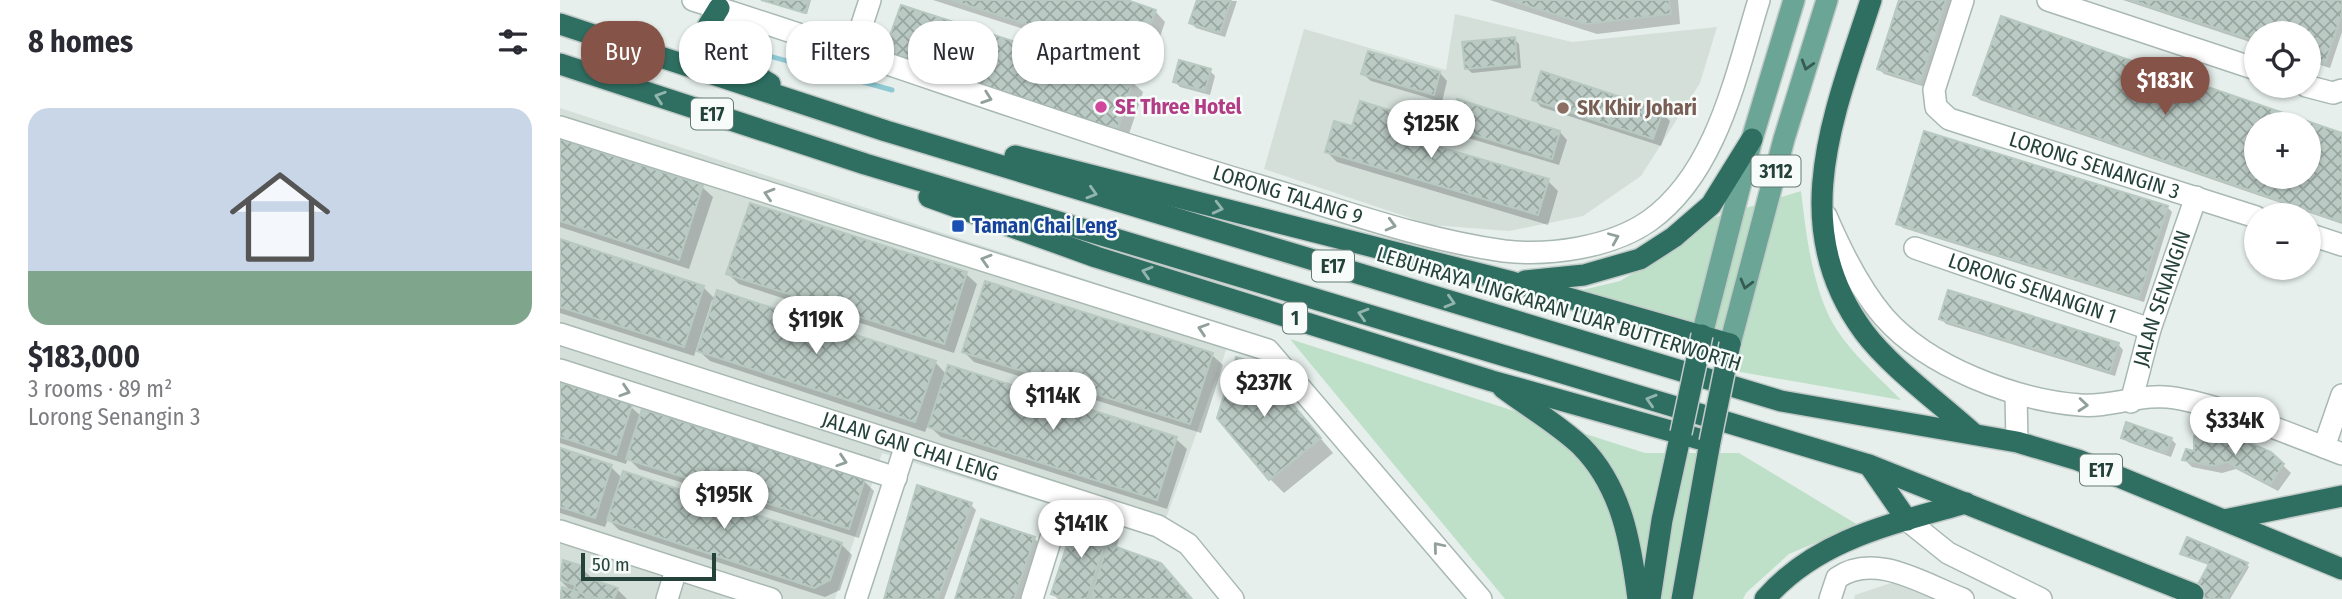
<!DOCTYPE html>
<meta charset="utf-8">
<style>
:root{--surface:#fff;--page:#f2f2f3;--text:#2b2b33;--muted:#7c7c81;--accent:#855347}
body{margin:0;font-family:"Fira Sans Condensed",sans-serif;background:var(--page);color:var(--text);height:100vh;display:flex;flex-direction:column;font-size:26px;white-space:nowrap}
*{box-sizing:border-box;margin:0}
p{font-size:23px;color:var(--muted)}
.icon{flex:none;width:38px;height:38px;fill:none;stroke:currentColor;stroke-width:2;stroke-linecap:round;stroke-linejoin:round}
.map{position:relative;flex:1;overflow:hidden}
.panel{display:flex;flex-direction:column;background:var(--surface);width:560px}
.panel>*{flex:none}
.guide{position:absolute;left:21px;top:21px;width:665px;height:63px;display:flex;gap:14px}
.controls{position:absolute;left:1684px;top:21px;display:grid;gap:14px}
.controls a{display:grid;place-items:center;width:77px;height:77px;border-radius:50%;background:var(--surface);box-shadow:0 2px 5px #0004;font-size:35px}
.scale{position:absolute;left:21px;bottom:18px;width:135px;box-sizing:border-box;padding-left:7px;border:4px solid #24423a;border-top:0;font-size:19px;line-height:24px;white-space:nowrap;color:#24423a;-webkit-text-stroke:5px #f7fbf9;paint-order:stroke}
.price{position:absolute;translate:-50% -60px;padding:0 16px;border-radius:24px;background:#fff;color:#222;font-size:23px;line-height:46px;filter:drop-shadow(0 2px 4px #0008)}
.price::after{content:'';position:absolute;left:50%;top:42px;width:21px;height:16px;margin-left:-10px;background:inherit;clip-path:polygon(0 0,100% 0,50% 100%)}
.price.on{background:var(--accent);color:#fff}
ul{padding:0;list-style:none}
li{display:grid;align-content:center;gap:14px;height:371px;padding:0 28px}
li span{display:grid;place-items:center;height:217px;border-radius:21px;color:#555}
li>.icon{margin-inline-start:auto}
span .icon{width:126px;height:126px;fill:#fffc;stroke-width:1}
li b{font-size:30px}
h2{display:flex;justify-content:space-between;align-items:center;height:84px;padding:0 28px;font-size:30px}
.tag{padding:0 24px;border-radius:28px;background:var(--surface);box-shadow:0 2px 5px #0004;font-size:24px;line-height:63px}
.tag.on{background:var(--accent);color:#fff}
main{display:flex;flex:1;min-height:0}
.map>svg:first-child{display:block}
.built{fill:#d4dfda}
.green{fill:#bfe0c8}
.shadow{fill:#0003;fill-rule:evenodd}
.lines{fill:none;stroke-linecap:round;stroke-linejoin:round}
.stream{stroke:#8ec9d4;stroke-width:5}
.building{fill:url(#building-cross-hatch);stroke:#b8c9c2;stroke-width:2;fill-rule:evenodd}
.minor-casing{stroke:#a8b8b2;stroke-width:24}
.major-casing{stroke:#c2cac8;stroke-width:24}
.highway-casing{stroke:#c2cac8;stroke-width:24}
.minor{stroke:#fff;stroke-width:21}
.major{stroke:#6aa596;stroke-width:21}
.highway{stroke:#2f6f62;stroke-width:21}
.highway-bridge-casing{stroke:#c2cac8;stroke-width:24;stroke-linecap:butt}
.highway-bridge{stroke:#2f6f62;stroke-width:21}
.oneway{stroke:#365b51}
.oneway2{stroke:#93b5ae}
.oneway3{stroke:#92a09c}
.hotel-dot{fill:#d1479c;stroke:#f7fbf9;stroke-width:2.5}
.education-dot{fill:#8d6e63;stroke:#f7fbf9;stroke-width:2.5}
.transit-dot{fill:#1a4fb4;stroke:#f7fbf9;stroke-width:2.5}
.labels{text-anchor:middle;stroke-width:5;stroke-linejoin:round;paint-order:stroke}
.shield{fill:#f7fbf9;stroke:#637a73;stroke-width:2}
.shield-label{font-size:19px;font-weight:bold;fill:#24423a}
.hotel-label{font-size:21px;font-weight:bold;fill:#b23c85;stroke:#f7fbf9;text-anchor:start}
.education-label{font-size:21px;font-weight:bold;fill:#785e54;stroke:#f7fbf9;text-anchor:start}
.street-label{font-size:21px;fill:#24423a;stroke:#f7fbf9}
.transit-label{font-size:21px;font-weight:bold;fill:#164399;stroke:#f7fbf9;text-anchor:start}
</style>
<main>
<section class="panel">
<h2>8 homes<svg class="icon" aria-label="filters" viewBox="0 0 24 24"><path d="M4 7h16M4 17h16"/><circle cx="9" cy="7" r="2"/><circle cx="15" cy="17" r="2"/></svg></h2>
<ul>
<li><span style="background:linear-gradient(#c9d6e8 75%,#7fa58c 0)"><svg class="icon" aria-label="home" viewBox="0 0 24 24"><path d="M3 11l9-7 9 7M6 9v11h12V9"/></svg></span><div><b>$183,000</b><p>3 rooms · 89 m²</p><p>Lorong Senangin 3</p></div></li>
</ul>
</section>
<div class="map">
<svg width="1782" height="599" viewBox="0 0 1782 599">
<defs>
<pattern id="building-cross-hatch" width="8" height="8" patternUnits="userSpaceOnUse" patternTransform="scale(1.75)"><rect width="8" height="8" fill="#bbcac4"/><path d="M0 0l8 8M0 8l8-8" fill="none" stroke="#98a6a0"/></pattern>
</defs>
<rect width="100%" height="100%" fill="#e6efeb"/>
<g class="built">
<path d="M895 14 1012 42 1157 27 1140 83 1081 176 1023 216 949 231 871 225 704 169 744 29 886 70Z"/>
<path d="M0 108 674 328 599 538 322 453 275 599H0Z"/>
<path d="M1334 582 1380 599H1294L1295 595Z"/>
</g>
<g class="green">
<path d="M1241 191C1246 233 1251 279 1270 318 1286 349 1317 375 1341 400L1169 370 1179 344 1014 292 1060 281 1123 243 1153 218Z"/>
<path d="M730 339 1085 453H1179L1298 525 1229 554 1186 593 1183 599H945Z"/>
</g>
<g class="shadow">
<path d="M202 0H251L247 14Z"/>
<path d="M373 0H561L595 11 605 22 589 69Z"/>
<path d="M638 0 677 1 665 37 636 28 631 23Z"/>
<path d="M930 0H1118L1120 24 1037 34Z"/>
<path d="M1341 0H1392L1365 87 1324 74 1319 69Z"/>
<path d="M1563 0H1782V32L1770 68 1748 61V33H1696V44Z"/>
<path d="M1442 18 1782 135V224L1420 100 1415 95ZM1696 124H1748V177H1696Z"/>
<path d="M954 39 959 44 961 68 912 73 906 68Z"/>
<path d="M650 71 655 76 650 95 620 87 615 82Z"/>
<path d="M352 72 572 82 583 92 567 140Z"/>
<path d="M880 73 887 81 882 102 811 81 803 74Z"/>
<path d="M974 99 1102 113 1110 121 1101 146 981 107Z"/>
<path d="M857 120 867 131 863 144 988 181 998 191 988 225 777 162 767 152 793 128Z"/>
<path d="M891 127 1000 132 1007 140 999 165 898 135Z"/>
<path d="M0 140 142 187 153 197 129 269 0 227Z"/>
<path d="M1607 207 1612 212 1584 302 1343 228 1338 223Z"/>
<path d="M0 241 143 287 156 300 375 362 387 375 616 439 627 449 607 509 381 437 368 425 365 432 150 361 139 351 156 301 152 300 134 356 0 313Z"/>
<path d="M168 274H406L417 284 394 353 179 284Z"/>
<path d="M426 283 652 355 663 365 641 433 414 362 404 352Z"/>
<path d="M1381 319 1558 344 1563 350 1555 376 1386 324Z"/>
<path d="M698 365 773 453 724 493 710 479Z"/>
<path d="M0 384 71 407 82 417 304 481 314 491 299 538 79 469 68 458 66 464 0 443Z"/>
<path d="M1563 437 1611 439 1616 444 1611 457 1568 442Z"/>
<path d="M0 450 51 467 62 478 281 544 292 555 280 590 265 597 59 530 48 519 45 527 0 513Z"/>
<path d="M1635 453H1710L1731 473 1718 491 1676 469 1662 473 1632 467 1624 459Z"/>
<path d="M411 505 416 510 384 599H326Z"/>
<path d="M549 528 559 539 556 549 631 599H498L493 594Z"/>
<path d="M474 538 479 543 461 599H397Z"/>
<path d="M1622 554 1687 565 1689 567 1670 599H1632L1650 564Z"/>
<path d="M4 562 21 568 32 578 30 581 57 589 67 599H0L12 592 0 580Z"/>
</g>
<g class="lines">
<path class="stream" d="M184 49 332 90"/>
</g>
<g class="building">
<path d="M201 0H249L245 13Z"/>
<path d="M391 0H567L596 10 578 60Z"/>
<path d="M637 0H671L660 33 629 23Z"/>
<path d="M949 0H1109L1111 14 1026 24Z"/>
<path d="M1339 0H1386L1360 83 1317 69Z"/>
<path d="M1570 0H1782V13L1765 64 1748 59V33H1696V41Z"/>
<path d="M341 5 573 80 557 131 339 62 328 41Z"/>
<path d="M1441 16 1782 133V222L1413 95ZM1696 124H1748V177H1696Z"/>
<path d="M955 37 957 64 905 69 902 42Z"/>
<path d="M808 51 880 72 874 95 801 74Z"/>
<path d="M619 60 651 69 645 91 613 82Z"/>
<path d="M981 71 1103 111 1093 139 972 100Z"/>
<path d="M897 99 1000 131 992 159 889 127Z"/>
<path d="M800 101 858 119 852 139 989 179 978 215 765 152 774 121 792 126Z"/>
<path d="M1364 131 1608 206 1579 298 1336 224Z"/>
<path d="M0 139 143 185 119 260 0 221Z"/>
<path d="M190 203 407 272 384 344 166 274Z"/>
<path d="M0 239 144 286 124 347 0 307Z"/>
<path d="M425 281 653 353 630 424 402 352Z"/>
<path d="M157 290 376 361 355 422 137 351Z"/>
<path d="M1388 290 1559 343 1550 372 1379 319Z"/>
<path d="M676 357 699 364 761 438 709 480 657 418Z"/>
<path d="M388 365 617 437 597 500 368 427Z"/>
<path d="M0 382 72 405 56 455 0 437Z"/>
<path d="M82 409 305 479 289 529 66 459Z"/>
<path d="M1566 422 1612 438 1606 453 1561 438Z"/>
<path d="M1640 434 1680 445 1683 440 1711 452 1724 464 1710 485 1667 462 1653 466 1622 460 1626 449 1634 451V436Z"/>
<path d="M0 448 52 465 35 518 0 507Z"/>
<path d="M63 471 282 543 270 580 254 588 47 520Z"/>
<path d="M357 485 412 503 378 599H324Z"/>
<path d="M516 517 550 527 527 599H506L491 594Z"/>
<path d="M421 519 475 537 454 599H395Z"/>
<path d="M1627 537 1688 563 1667 599H1630L1649 564 1620 554Z"/>
<path d="M548 544 601 563 632 599H530Z"/>
<path d="M3 560 22 566 19 575 58 588 54 599H40L14 591 15 585 0 580Z"/>
<path d="M2 587 14 591 39 599H0Z"/>
</g>
<g class="lines">
<defs>
<g id="minor">
<path id="s1" d="M133 0C325 60 514 131 707 188 784 211 863 240 944 251 989 256 1050 248 1089 221 1157 173 1176 74 1199 0"/>
<path id="s2" d="M1403 0 1374 90 1376 107 1389 119 1696 217"/>
<path d="M1488 0 1696 69"/>
<path d="M293 52 310 0"/>
<path d="M1746 86 1773 93 1782 90"/>
<path d="M0 127 708 350 921 599"/>
<path d="M1266 216C1281 251 1299 288 1324 317 1368 367 1455 400 1520 405 1551 408 1584 392 1615 398 1667 407 1732 435 1782 454"/>
<path d="M1748 234 1782 245"/>
<path id="s3" d="M1355 248 1590 329"/>
<path id="s4" d="M0 334 598 526 628 544 673 599"/>
<path d="M0 370 336 478"/>
<path d="M1456 395 1457 442"/>
<path id="s5" d="M1571 402 1590 329 1636 197"/>
<path d="M1764 447 1782 395"/>
<path d="M1347 520 1388 553 1481 599"/>
<path d="M0 531 211 599"/>
<path d="M107 599 116 570"/>
<path d="M296 599 346 445"/>
<path d="M472 599 504 496"/>
<path d="M1270 599 1277 578C1315 551 1365 585 1403 599"/>
</g>
<g id="major">
<path d="M1142 335 1192 139 1234 0"/>
<path d="M1170 344 1224 139 1267 0"/>
</g>
<g id="highway">
<path d="M1311 0C1275 112 1225 225 1304 332 1330 367 1381 404 1414 434"/>
<path d="M159 8 148 26 150 48 210 84"/>
<path d="M0 24 326 131 1221 401 1457 442 1518 460 1782 569"/>
<path d="M0 64 305 164 1309 465 1633 594"/>
<path d="M455 156 952 282 1170 344"/>
<path d="M369 197 536 257 932 381 1150 442 1122 599"/>
<path d="M965 281 1024 275 1080 259 1114 237 1151 205 1192 139"/>
<path d="M943 388C968 407 998 424 1021 446 1062 487 1071 544 1078 599"/>
<path d="M1309 465 1347 520"/>
<path d="M1664 520 1782 496"/>
<path d="M1090 599 1102 520 1121 433"/>
<path d="M1205 599C1257 539 1332 524 1406 503"/>
</g>
</defs>
<use href="#minor" class="minor-casing"/>
<use href="#major" class="major-casing"/>
<use href="#highway" class="highway-casing"/>
<use href="#minor" class="minor"/>
<use href="#major" class="major"/>
<use href="#highway" class="highway"/>
<defs>
<g id="highway-bridge">
<path d="M1121 433 1142 335"/>
<path d="M1150 442 1170 344"/>
</g>
</defs>
<use href="#highway-bridge" class="highway-bridge-casing"/>
<use href="#highway-bridge" class="highway-bridge"/>
</g>
<defs><path id="oneway-chevron" d="M-2-3.5L2.5 0L-2 3.5" fill="none" stroke-width="1.6" stroke-linecap="round" stroke-linejoin="round" transform="scale(1.75)"/></defs>
<g class="oneway">
<use href="#oneway-chevron" transform="translate(1247 65) rotate(107)"/>
<use href="#oneway-chevron" transform="translate(1186 284) rotate(105)"/>
</g>
<g class="oneway2">
<use href="#oneway-chevron" transform="translate(100 97) rotate(-162)"/>
<use href="#oneway-chevron" transform="translate(532 193) rotate(17)"/>
<use href="#oneway-chevron" transform="translate(658 208) rotate(14)"/>
<use href="#oneway-chevron" transform="translate(587 272) rotate(-163)"/>
<use href="#oneway-chevron" transform="translate(890 302) rotate(17)"/>
<use href="#oneway-chevron" transform="translate(803 314) rotate(-163)"/>
<use href="#oneway-chevron" transform="translate(1091 400) rotate(-163)"/>
</g>
<g class="oneway3">
<use href="#oneway-chevron" transform="translate(427 98) rotate(19)"/>
<use href="#oneway-chevron" transform="translate(209 194) rotate(-163)"/>
<use href="#oneway-chevron" transform="translate(831 225) rotate(15)"/>
<use href="#oneway-chevron" transform="translate(1054 238) rotate(-23)"/>
<use href="#oneway-chevron" transform="translate(426 260) rotate(-163)"/>
<use href="#oneway-chevron" transform="translate(643 329) rotate(-162)"/>
<use href="#oneway-chevron" transform="translate(65 391) rotate(18)"/>
<use href="#oneway-chevron" transform="translate(1523 405) rotate(5)"/>
<use href="#oneway-chevron" transform="translate(282 461) rotate(18)"/>
<use href="#oneway-chevron" transform="translate(878 547) rotate(-130)"/>
</g>
<circle class="hotel-dot" cx="541" cy="107" r="7"/>
<circle class="education-dot" cx="1003" cy="108" r="7"/>
<rect class="transit-dot" x="391" y="219" width="14" height="14" rx="3.5"/>
<g class="labels">
<g class="shield">
<rect x="131" y="98.5" width="42" height="31" rx="5"/>
<rect x="1191.5" y="155.5" width="49" height="31" rx="5"/>
<rect x="752" y="250.5" width="42" height="31" rx="5"/>
<rect x="723" y="302.5" width="24" height="31" rx="5"/>
<rect x="1520" y="454.5" width="42" height="31" rx="5"/>
</g>
<g class="shield-label">
<text x="152" y="121">E17</text>
<text x="1216" y="178">3112</text>
<text x="773" y="273">E17</text>
<text x="735" y="325">1</text>
<text x="1541" y="477">E17</text>
</g>
<g class="hotel-label">
<text x="555" y="114">SE Three Hotel</text>
</g>
<g class="education-label">
<text x="1017" y="115">SK Khir Johari</text>
</g>
<g class="street-label">
<text dy="7" stroke="none"><textPath href="#s2" startOffset="282">LORONG SENANGIN 3</textPath></text>
<text dy="7" stroke="none"><textPath href="#s1" startOffset="626">LORONG TALANG 9</textPath></text>
<text dy="7" stroke="none"><textPath href="#s3" startOffset="124">LORONG SENANGIN 1</textPath></text>
<text dy="7" stroke="none"><textPath href="#s5" startOffset="108">JALAN SENANGIN</textPath></text>
<text transform="translate(999 309) rotate(17)" y="7">LEBUHRAYA LINGKARAN LUAR BUTTERWORTH</text>
<text dy="7" stroke="none"><textPath href="#s4" startOffset="368">JALAN GAN CHAI LENG</textPath></text>
</g>
<g class="transit-label">
<text x="412" y="233">Taman Chai Leng</text>
</g>
</g>
</svg>
<div class="controls">
<a><svg class="icon" aria-label="locate" viewBox="0 0 24 24"><circle cx="12" cy="12" r="6"/><path d="M12 2v4M12 18v4M2 12h4M18 12h4"/></svg></a>
<a>+</a>
<a>−</a>
</div>
<div class="scale">50 m</div>
<b class="price on" style="left:1605px;top:117px">$183K</b>
<b class="price" style="left:871px;top:160px">$125K</b>
<b class="price" style="left:256px;top:356px">$119K</b>
<b class="price" style="left:704px;top:419px">$237K</b>
<b class="price" style="left:493px;top:432px">$114K</b>
<b class="price" style="left:1675px;top:457px">$334K</b>
<b class="price" style="left:164px;top:531px">$195K</b>
<b class="price" style="left:521px;top:560px">$141K</b>
<div class="guide">
<a class="tag on">Buy</a>
<a class="tag">Rent</a>
<a class="tag">Filters</a>
<a class="tag">New</a>
<a class="tag">Apartment</a>
</div>
</div>
</main>
